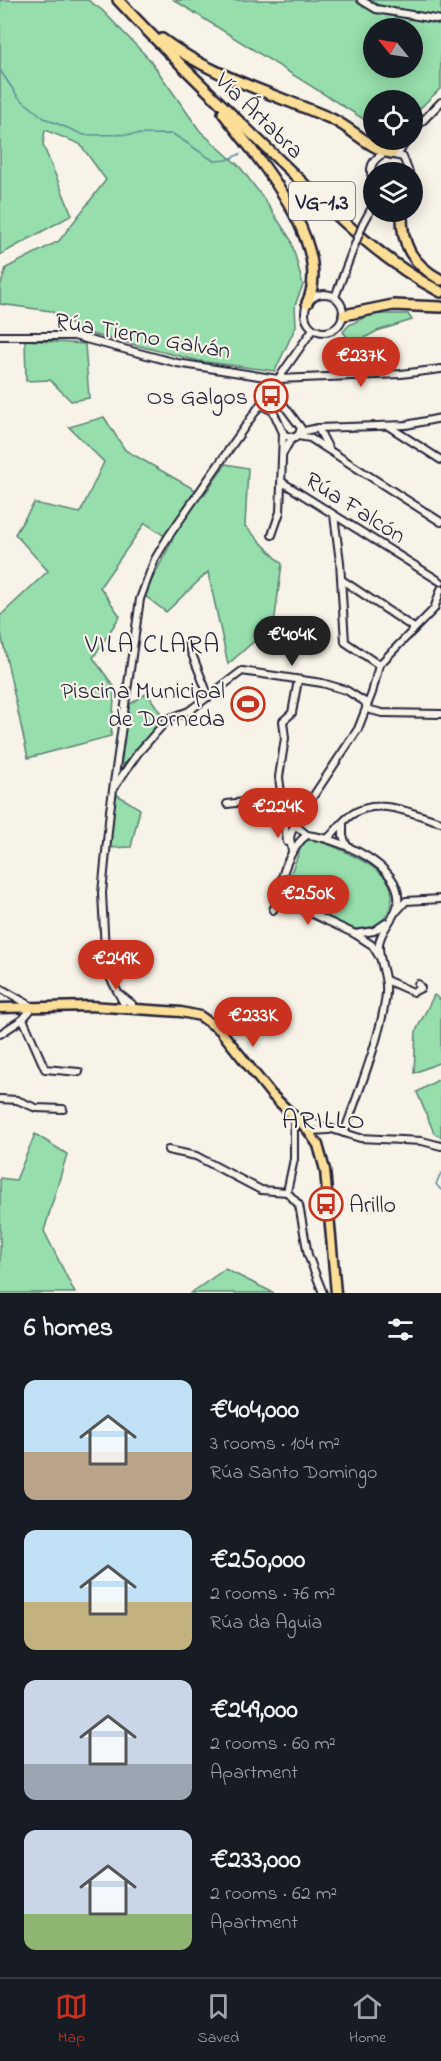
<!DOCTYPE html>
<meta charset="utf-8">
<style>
:root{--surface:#171b24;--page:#20242c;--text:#f1f3f6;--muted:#9ea1a6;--line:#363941;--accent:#c8321e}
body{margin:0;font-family:"Indie Flower",sans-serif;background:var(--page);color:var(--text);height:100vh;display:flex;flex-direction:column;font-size:22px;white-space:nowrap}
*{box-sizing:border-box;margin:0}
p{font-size:20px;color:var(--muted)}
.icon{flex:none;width:33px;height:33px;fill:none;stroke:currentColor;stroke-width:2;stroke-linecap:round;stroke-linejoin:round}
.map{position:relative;height:1293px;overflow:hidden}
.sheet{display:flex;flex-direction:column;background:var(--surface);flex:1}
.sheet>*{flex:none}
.needle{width:39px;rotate:300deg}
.tools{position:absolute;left:363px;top:18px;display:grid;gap:12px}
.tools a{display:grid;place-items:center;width:60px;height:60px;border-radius:50%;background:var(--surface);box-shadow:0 3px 15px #0003;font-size:30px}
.price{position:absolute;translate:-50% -51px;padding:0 14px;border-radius:21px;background:var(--accent);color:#fff;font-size:20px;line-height:39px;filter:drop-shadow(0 2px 3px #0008)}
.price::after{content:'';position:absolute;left:50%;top:36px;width:18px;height:14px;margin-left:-9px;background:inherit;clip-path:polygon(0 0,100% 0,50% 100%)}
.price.active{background:#222;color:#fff}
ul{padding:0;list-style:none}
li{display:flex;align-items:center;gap:18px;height:150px;padding:0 24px}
li span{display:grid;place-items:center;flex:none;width:168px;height:120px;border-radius:12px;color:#555}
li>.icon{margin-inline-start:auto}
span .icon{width:72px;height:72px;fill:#fffc;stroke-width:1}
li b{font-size:26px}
h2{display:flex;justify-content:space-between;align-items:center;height:72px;padding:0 24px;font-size:26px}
.dock{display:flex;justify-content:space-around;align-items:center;height:84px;border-top:2px solid var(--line);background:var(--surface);font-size:16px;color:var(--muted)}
.dock a{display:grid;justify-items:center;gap:3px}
.dock .active{color:var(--accent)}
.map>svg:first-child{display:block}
.green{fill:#96deac;stroke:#5c8074;stroke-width:1.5;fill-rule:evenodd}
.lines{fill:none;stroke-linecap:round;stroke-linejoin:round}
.stream{stroke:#5d8d9c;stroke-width:1.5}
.minor-casing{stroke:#22223b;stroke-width:10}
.major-casing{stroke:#22223b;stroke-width:13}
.highway-casing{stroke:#22223b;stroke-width:14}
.minor{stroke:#f7f3e8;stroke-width:6}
.major{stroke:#fdde96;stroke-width:8}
.highway{stroke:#fdde96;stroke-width:9}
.minor-bridge-casing{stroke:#22223b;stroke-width:10;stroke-linecap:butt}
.minor-bridge{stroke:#f7f3e8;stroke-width:6}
.labels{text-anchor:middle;stroke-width:4.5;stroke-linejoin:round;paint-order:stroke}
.shield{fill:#f7f3e8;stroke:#62616f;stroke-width:1.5}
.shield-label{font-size:22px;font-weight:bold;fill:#22223b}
.street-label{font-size:24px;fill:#22223b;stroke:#f7f3e8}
.poi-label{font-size:24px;fill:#22223b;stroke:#f7f3e8;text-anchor:end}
.neighbourhood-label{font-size:26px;letter-spacing:1.5px;fill:#22223b;stroke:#f7f3e8}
.quarter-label{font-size:27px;letter-spacing:1.5px;fill:#22223b;stroke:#f7f3e8}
</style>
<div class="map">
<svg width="441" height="1293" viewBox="0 0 441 1293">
<rect width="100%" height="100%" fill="#f7f3e8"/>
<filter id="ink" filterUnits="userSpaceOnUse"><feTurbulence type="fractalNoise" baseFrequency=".0167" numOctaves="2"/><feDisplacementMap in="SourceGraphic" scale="12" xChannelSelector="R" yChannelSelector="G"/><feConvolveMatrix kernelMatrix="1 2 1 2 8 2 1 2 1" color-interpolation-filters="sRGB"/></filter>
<g filter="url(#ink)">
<g class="green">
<path d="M0 0H88L102 10 150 60 200 131 240 167 264 199 291 240 303 285 295 305 296 326 275 371 199 361 83 332 51 311 0 304V287L6 268 59 241 106 180 80 144 45 130 43 145 72 215 0 255Z"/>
<path d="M174 0H441V88L413 115 412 100H374L373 125ZM374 28H412V68H374Z"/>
<path d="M371 314H408L412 320 377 331 353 344 343 332 349 325Z"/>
<path d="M25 340 85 344 89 398 71 401 50 380 26 381Z"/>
<path d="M104 417 125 450 204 495 226 464 248 468 245 526 282 564 274 624 228 664 208 572 166 612 144 595 172 541 145 523 100 587 120 616 93 658 115 688 111 736 28 758 0 629V616L48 571 15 534 34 503 80 513 104 462 69 427Z"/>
<path d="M147 693 164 718 127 763 119 766 127 706Z"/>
<path d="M116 794 140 809 131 847 109 848Z"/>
<path d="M308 840C326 840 380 866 388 882 400 903 383 933 357 929 340 927 306 906 289 899L285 893V887L303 843Z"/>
<path d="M434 995 441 1000V1062L414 1073 416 1031Z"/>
<path d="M441 1078V1137L434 1133 417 1092Z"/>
<path d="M35 1134 67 1154 44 1231 75 1293H0V1178L16 1180Z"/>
<path d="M225 1269 274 1293H191Z"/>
</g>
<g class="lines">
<g class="stream">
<path d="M0 70 18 97 44 118 84 135 173 134 214 161 227 160 240 154"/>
<path d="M441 1173 436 1184 441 1190"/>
</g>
<defs>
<g id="minor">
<path d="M361 0 376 9 441 20"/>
<path d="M412 132 441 102"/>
<path d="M398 154 407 140"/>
<path d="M374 182C367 169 372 159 385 153L403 157 409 172"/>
<path d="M363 224 374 204"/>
<circle cx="324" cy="313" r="19"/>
<path d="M335 297 352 252"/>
<path d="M0 336H74L177 363 278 379 401 374 441 369"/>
<path d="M278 379 283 404 301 428 299 434 290 441 283 453"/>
<path d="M260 405 273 411 284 435 295 438"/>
<path d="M388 426 441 460"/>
<path d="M318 428 329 449"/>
<path d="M300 432 318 428 406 425 441 418"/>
<path d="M298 436 310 438 441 522"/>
<path d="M282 482 441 582"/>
<path d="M334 515 340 562 345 642 379 665"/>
<path d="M272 535 280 512 283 432"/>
<path d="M342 580 414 628"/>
<path d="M188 644 209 697"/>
<path d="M115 786 138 753 168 719 189 711 242 671 322 683 346 690 365 702 367 709 382 713 441 714"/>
<path d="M227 804 279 798"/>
<path d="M283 815 307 835"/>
<path d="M343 824V836L347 846"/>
<path d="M328 838C336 831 342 821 351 815 379 796 412 814 441 822"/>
<path d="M287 842 279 777 285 738 283 721 292 713 298 680"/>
<path d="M292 852 290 837 294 825 358 729 372 693 379 665 434 609 441 589"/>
<path d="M273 910 281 894"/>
<path d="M397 911 406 901 441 899"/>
<path d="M355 934 374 931 386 923"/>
<path d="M386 980 413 992 421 988 418 984"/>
<path d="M0 988 33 1007 23 1019 0 1034"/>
<path d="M119 994 132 1004V1009"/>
<path d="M123 1002 106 970 102 893 110 811 140 599 155 559 168 537 313 329"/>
<path d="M23 1019 45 1069 79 1072"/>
<path d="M0 1099 17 1100 36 1108 63 1109"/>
<path d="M309 1131 329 1130"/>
<path d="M344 1133C357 1096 383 1031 386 993 388 976 378 961 379 944 381 928 396 918 398 903 403 865 337 838 307 835 292 846 279 875 281 894L287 902 355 934 372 945 380 958"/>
<path d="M168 1150 196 1156 261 1190 287 1192"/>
<path d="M323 1293 308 1255 299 1205 287 1192 294 1159V1117L360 1138 422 1141 441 1146"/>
</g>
<path id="major" d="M0 1008 90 1006 181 1012 200 1016 220 1030 271 1094 307 1129 318 1145 325 1170 336 1293"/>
<g id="highway">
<path d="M118 0C169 55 222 105 276 157 327 206 377 259 441 292"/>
<path d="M162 39C214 78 273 93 332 119 353 129 370 149 392 153"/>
<path d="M223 113C257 157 335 245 307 303"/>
<path d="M402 212C401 245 412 264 441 280"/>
<path d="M344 315 393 305 441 307"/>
</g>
</defs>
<use href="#minor" class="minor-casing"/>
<use href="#major" class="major-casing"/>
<use href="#highway" class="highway-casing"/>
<use href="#minor" class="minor"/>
<use href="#major" class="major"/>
<use href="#highway" class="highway"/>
<defs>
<path id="minor-bridge" d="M352 252 363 224"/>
</defs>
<use href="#minor-bridge" class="minor-bridge-casing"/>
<use href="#minor-bridge" class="minor-bridge"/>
</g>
</g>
<defs>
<symbol id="bus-ring" viewBox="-11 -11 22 22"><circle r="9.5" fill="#f7f3e8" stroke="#c8321e" stroke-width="1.5"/><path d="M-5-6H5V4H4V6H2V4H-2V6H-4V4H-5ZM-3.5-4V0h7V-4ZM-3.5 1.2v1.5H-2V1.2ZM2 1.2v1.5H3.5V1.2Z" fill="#c8321e"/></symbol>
<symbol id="stadium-ring" viewBox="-11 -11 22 22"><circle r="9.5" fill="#f7f3e8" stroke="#c8321e" stroke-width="1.5"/><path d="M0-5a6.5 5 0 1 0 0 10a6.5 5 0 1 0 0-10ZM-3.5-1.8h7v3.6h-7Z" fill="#c8321e"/></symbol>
</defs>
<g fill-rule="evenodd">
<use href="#bus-ring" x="252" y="377" width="38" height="38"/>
<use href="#stadium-ring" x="229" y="685" width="38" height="38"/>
<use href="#bus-ring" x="307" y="1185" width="38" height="38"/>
</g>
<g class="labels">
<rect class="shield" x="289" y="182" width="66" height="38" rx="4.5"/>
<g class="shield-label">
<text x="322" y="209">VG-1.3</text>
</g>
<g class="street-label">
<text transform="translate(260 115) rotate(44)" y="8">Vía Ártabra</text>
<text transform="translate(143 335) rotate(10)" y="8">Rúa Tierno Galván</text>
<text transform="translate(356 507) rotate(32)" y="8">Rúa Falcón</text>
</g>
<g class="poi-label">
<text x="248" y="404">Os Galgos</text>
<text x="225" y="698">Piscina Municipal<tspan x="225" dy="28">de Dorneda</tspan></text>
<text x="349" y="1212" text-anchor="start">Arillo</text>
</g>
<g class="neighbourhood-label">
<text x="153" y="652">VILA CLARA</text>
</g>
<g class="quarter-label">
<text x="324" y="1128">ARILLO</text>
</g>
</g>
</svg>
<div class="tools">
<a><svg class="needle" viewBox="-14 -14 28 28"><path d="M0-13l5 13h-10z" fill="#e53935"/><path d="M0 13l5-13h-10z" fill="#9ea1a6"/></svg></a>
<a><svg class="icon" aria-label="locate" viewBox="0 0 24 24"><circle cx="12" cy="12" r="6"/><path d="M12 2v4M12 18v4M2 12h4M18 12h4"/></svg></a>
<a><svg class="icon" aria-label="layers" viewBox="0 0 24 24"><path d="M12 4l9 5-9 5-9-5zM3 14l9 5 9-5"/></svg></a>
</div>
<b class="price" style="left:361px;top:388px">€237K</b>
<b class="price active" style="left:292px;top:667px">€404K</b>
<b class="price" style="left:278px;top:839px">€224K</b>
<b class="price" style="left:308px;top:926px">€250K</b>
<b class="price" style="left:116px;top:991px">€249K</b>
<b class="price" style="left:253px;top:1048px">€233K</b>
</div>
<section class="sheet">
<h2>6 homes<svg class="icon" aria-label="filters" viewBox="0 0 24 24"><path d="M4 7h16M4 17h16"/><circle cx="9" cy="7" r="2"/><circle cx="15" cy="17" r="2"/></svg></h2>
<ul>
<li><span style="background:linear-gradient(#bfe0f5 60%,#b9a48a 0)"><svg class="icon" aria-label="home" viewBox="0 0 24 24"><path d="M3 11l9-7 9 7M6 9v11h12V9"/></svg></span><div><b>€404,000</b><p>3 rooms · 104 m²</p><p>Rúa Santo Domingo</p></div></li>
<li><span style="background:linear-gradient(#bfe0f5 60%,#c2b280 0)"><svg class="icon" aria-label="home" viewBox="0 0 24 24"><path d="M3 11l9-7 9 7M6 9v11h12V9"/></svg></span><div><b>€250,000</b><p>2 rooms · 76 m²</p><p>Rúa da Aguia</p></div></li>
<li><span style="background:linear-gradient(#c9d6e8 70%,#9aa5b1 0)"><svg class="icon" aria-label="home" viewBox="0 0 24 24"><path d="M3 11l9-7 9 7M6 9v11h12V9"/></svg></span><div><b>€249,000</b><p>2 rooms · 60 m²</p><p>Apartment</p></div></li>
<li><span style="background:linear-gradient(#c9d6e8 70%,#8fb573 0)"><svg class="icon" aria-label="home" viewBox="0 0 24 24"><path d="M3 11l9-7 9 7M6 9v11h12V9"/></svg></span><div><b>€233,000</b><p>2 rooms · 62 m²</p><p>Apartment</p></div></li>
</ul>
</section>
<nav class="dock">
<a class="active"><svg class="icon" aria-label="map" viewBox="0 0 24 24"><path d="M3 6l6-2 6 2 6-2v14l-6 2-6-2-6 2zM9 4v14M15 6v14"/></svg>Map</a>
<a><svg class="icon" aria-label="saved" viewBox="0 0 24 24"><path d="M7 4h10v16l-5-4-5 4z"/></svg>Saved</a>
<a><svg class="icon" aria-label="home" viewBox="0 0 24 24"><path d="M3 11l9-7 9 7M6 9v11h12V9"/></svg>Home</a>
</nav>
